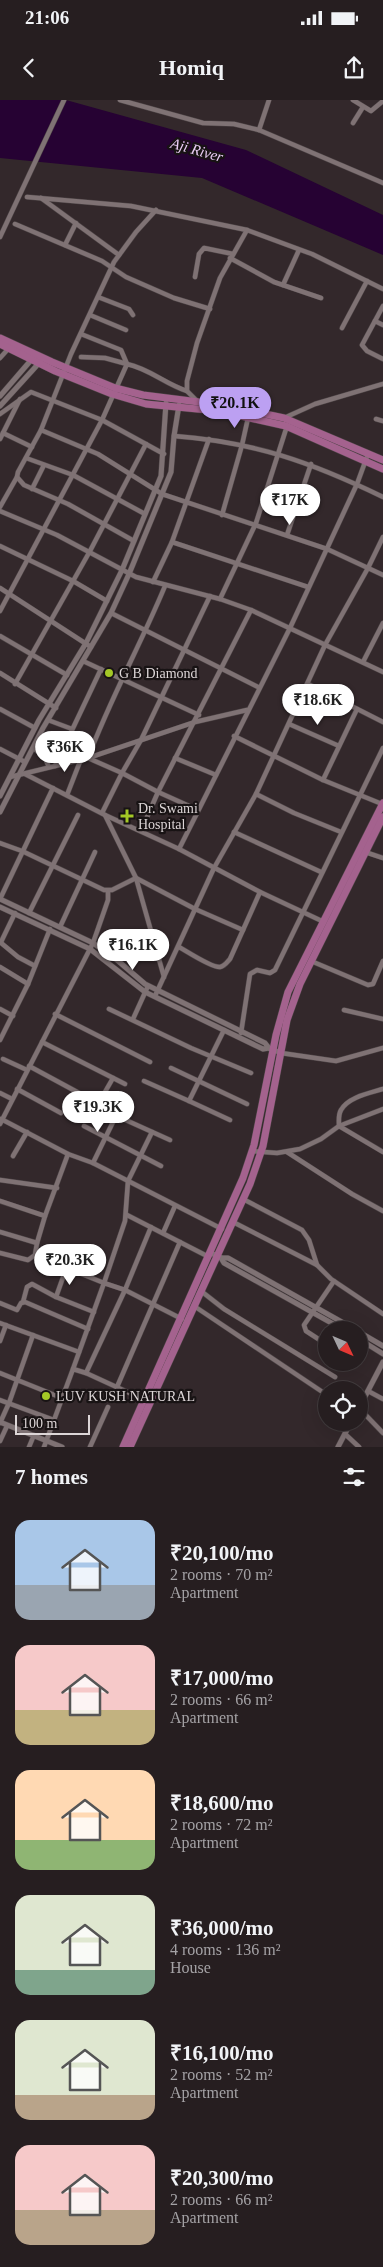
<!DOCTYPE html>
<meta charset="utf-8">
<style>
:root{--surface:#261e20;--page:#2e2729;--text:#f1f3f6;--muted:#a4a2a5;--line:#423c3e;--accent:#bca0f2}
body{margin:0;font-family:Georgia,serif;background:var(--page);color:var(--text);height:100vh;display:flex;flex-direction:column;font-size:19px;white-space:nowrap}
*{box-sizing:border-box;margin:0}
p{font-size:16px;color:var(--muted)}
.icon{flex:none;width:28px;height:28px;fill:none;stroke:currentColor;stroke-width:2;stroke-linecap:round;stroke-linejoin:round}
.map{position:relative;height:1347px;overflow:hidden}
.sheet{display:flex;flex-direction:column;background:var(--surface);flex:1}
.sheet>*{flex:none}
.needle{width:32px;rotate:134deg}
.buttons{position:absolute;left:318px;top:1221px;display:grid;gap:10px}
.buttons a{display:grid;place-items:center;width:50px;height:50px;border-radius:50%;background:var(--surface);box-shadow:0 5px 20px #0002,0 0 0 1px var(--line);font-size:25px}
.scale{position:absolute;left:15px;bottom:12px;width:75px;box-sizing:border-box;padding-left:5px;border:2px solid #ddd6d7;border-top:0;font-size:14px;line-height:18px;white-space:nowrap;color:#ddd6d7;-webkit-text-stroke:4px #181314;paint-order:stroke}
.price{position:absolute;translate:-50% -42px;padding:0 11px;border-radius:18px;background:#fff;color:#222;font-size:16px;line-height:32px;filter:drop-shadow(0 1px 2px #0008)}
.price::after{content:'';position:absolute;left:50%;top:30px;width:15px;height:11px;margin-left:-8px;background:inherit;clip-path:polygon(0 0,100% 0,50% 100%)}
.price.selected{background:var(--accent);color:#111}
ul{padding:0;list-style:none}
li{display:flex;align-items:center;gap:15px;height:125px;padding:0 15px}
li span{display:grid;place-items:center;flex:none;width:140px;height:100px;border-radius:15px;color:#555}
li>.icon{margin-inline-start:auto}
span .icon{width:60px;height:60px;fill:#fffc;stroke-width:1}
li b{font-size:21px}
h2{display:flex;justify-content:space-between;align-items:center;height:60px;padding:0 15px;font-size:21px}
.status{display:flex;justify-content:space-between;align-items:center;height:35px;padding:0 25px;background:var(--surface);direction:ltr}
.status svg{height:14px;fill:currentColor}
header{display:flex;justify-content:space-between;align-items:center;height:65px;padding:0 15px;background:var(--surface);font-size:22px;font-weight:700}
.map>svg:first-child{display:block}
.water{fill:#260233}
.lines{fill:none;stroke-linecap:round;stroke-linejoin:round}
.minor-casing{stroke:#4d4446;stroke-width:5.5}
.tertiary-casing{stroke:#4d4446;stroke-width:6}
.primary-casing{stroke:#4d4446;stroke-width:8}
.minor{stroke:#7f7274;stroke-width:4.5}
.tertiary{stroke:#7f7274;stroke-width:5}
.primary{stroke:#a4628e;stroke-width:7}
.poi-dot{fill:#a4c826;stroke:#181314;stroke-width:2}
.labels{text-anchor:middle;stroke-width:4.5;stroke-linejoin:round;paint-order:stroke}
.poi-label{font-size:14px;fill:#ddd6d7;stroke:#181314;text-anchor:start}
.water-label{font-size:15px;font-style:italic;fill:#e9cdf4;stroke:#181314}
</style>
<div class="status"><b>21:06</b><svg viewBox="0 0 49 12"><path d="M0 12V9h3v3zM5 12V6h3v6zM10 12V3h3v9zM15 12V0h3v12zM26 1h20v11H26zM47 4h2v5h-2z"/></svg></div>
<header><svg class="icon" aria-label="back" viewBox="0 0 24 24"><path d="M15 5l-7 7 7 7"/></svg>Homiq<svg class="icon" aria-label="share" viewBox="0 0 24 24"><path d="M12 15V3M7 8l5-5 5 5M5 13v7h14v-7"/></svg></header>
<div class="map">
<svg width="383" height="1347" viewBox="0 0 383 1347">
<rect width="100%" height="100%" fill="#33282b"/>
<path class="water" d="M0 0H66L246 50 383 115V155L202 78 0 58Z"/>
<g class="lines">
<defs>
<g id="minor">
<path d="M120 0 203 23 234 24 259 30 383 83"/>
<path d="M353 0 371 11 383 1"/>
<path d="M353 23 363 7"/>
<path d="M259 30 269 0"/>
<path d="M27 97 131 106 247 130 312 154 383 189"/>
<path d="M41 98 119 155"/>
<path d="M15 124 102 161 126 177 174 198 210 209"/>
<path d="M0 137 64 0"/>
<path d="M65 145 76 123"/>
<path d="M230 158 274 182 321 198"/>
<path d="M195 177 199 154 204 148 233 154"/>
<path d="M283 185 299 150"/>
<path d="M98 197 129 209 133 215"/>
<path d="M383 206 362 245 367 251 383 259"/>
<path d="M90 215 126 230"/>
<path d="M375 221 383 225"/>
<path d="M342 228 367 181"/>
<path d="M81 234 121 250 127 264"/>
<path d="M81 257 105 258 127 264"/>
<path d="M0 258 9 248"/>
<path d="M197 301 187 291V281L197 243 220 178 247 130"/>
<path d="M0 314 31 292 102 320 164 354"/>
<path d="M284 318 315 304 383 284"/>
<path d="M376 319 383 321"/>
<path d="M41 330 98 354 162 394 327 449 383 475"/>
<path d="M3 333 32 347"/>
<path d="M174 336C254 342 311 362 383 397"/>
<path d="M0 339 20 299"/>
<path d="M26 358 73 375 145 414"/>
<path d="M32 389 44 365"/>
<path d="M0 407 17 377"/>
<path d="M0 411 57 435 136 477 220 499 251 510 383 572"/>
<path d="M222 415 242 345 248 318"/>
<path d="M287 435 311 364"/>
<path d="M134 441 68 404 24 385 17 377 18 372 41 330 71 254 114 162 136 132 156 110"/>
<path d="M172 442 308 487"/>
<path d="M0 446 73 481 107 501"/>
<path d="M153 482 172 442 209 339"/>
<path d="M165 486C141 544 110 599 88 658L122 673 141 640 210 496"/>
<path d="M0 488 91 547"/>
<path d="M220 499 256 423 287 326"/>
<path d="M0 511 102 320 127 264C150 269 165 284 187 291"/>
<path d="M111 513 258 587"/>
<path d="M0 536 67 575"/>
<path d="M83 561 199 615"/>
<path d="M363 562 383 523"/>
<path d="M0 573 56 608"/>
<path d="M15 584 90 451 146 344"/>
<path d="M308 584 383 622"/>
<path d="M0 609 35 628"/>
<path d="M48 620 72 629"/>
<path d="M289 624 339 646"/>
<path d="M234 636 323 680 382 704"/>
<path d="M33 648 44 656 49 667"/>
<path d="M0 649 25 662"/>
<path d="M175 658 216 675"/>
<path d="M55 666 101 569"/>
<path d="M25 674 105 715 179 749 260 792 324 822"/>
<path d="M10 677 88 658 195 622 247 610"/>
<path d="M323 680 357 609"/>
<path d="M256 694 294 713 341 732"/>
<path d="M67 695 81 659"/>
<path d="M102 713 122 673 158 692 198 710"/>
<path d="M105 715 136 778 164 877"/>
<path d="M141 731 158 692 251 510"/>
<path d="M234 732 321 772"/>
<path d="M0 743 22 751 104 790H112L136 778 195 809 243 830"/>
<path d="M179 749 290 528 357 384 368 354"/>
<path d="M365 752 383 758"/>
<path d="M0 799 53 688"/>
<path d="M29 813 78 715"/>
<path d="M60 827 95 752"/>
<path d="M0 842 18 857 35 866"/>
<path d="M1 842 15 813"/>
<path d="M179 847C188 852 212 868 220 867 225 866 227 862 230 859L260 792"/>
<path d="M311 861 368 885 373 884 383 861"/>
<path d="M0 867 28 884"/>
<path d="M155 896 214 768 256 694 325 545 368 468 383 437"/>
<path d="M0 909 13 916"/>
<path d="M109 909 191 948 251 973"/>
<path d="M344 910 383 919"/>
<path d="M55 914 150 962"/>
<path d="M133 919 148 886"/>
<path d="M241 933 250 874 257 870 270 873 275 870 383 648"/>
<path d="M0 940 28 884 50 829"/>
<path d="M42 942 125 984"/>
<path d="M281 953 336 961 383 948"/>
<path d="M3 959 27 970"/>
<path d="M29 966 79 993"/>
<path d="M171 968 247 1004"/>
<path d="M144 981 189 1001 224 930"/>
<path d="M17 989 61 1013"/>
<path d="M383 989C370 993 348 997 341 1010 338 1015 339 1021 339 1026L383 1052"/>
<path d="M105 992 113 978"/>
<path d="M0 993 12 999"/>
<path d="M189 1001 230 1020"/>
<path d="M1 1019 68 1054 93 1063 222 1129"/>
<path d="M0 1024 93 843 108 800V791"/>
<path d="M84 1026 161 1066"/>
<path d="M252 1051 277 1053 300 1049 321 1039 339 1026 383 1009"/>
<path d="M287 1052 352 1094 383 1111"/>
<path d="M13 1056 27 1032"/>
<path d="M93 1063 113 1022 119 1017 170 1040"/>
<path d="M0 1080 57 1088"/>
<path d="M243 1099 302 1130 309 1140 317 1165"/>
<path d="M0 1101 45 1116 37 1143"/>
<path d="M127 1115 209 1157"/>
<path d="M45 1116 68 1054"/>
<path d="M233 1122 317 1165 331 1179 383 1214"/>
<path d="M0 1132 37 1143 35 1155 28 1160 0 1153"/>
<path d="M163 1133 175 1106"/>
<path d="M35 1155 104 1183 125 1121 128 1081 152 1032"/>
<path d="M201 1191 224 1209 335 1277"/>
<path d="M56 1197 66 1169"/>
<path d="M23 1202 27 1187 32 1184 56 1197 94 1212"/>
<path d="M0 1203 17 1210 21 1203 25 1202 88 1229"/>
<path d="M194 1206 321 1291"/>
<path d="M0 1223 79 1252"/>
<path d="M0 1241 6 1225"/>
<path d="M326 1244 306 1231 304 1225 334 1181"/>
<path d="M73 1269 104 1183 125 1190 182 1219"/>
<path d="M0 1273 62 1298"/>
<path d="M117 1287 180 1142"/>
<path d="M368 1291 383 1299"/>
<path d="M0 1300 54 1320"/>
<path d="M147 1301 86 1273 125 1190 151 1127"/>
<path d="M359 1308 383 1333"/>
<path d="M0 1323 9 1303 33 1235"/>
<path d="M345 1334 359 1347"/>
<path d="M0 1341 7 1326"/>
<path d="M29 1347 34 1335"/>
<path d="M44 1347 73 1269 86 1273"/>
<path d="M90 1347 108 1307"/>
</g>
<g id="tertiary">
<path d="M0 296 32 259"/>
<path d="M0 306 40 262"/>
<path d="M0 696 39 620 86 543 122 470 161 376 166 303"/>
<path d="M0 712 43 628 111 513 129 474 171 372 174 336 179 305"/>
<path d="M0 799 93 843 117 860 145 884 265 943 269 948"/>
<path d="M0 807 90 849 145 892 263 949 269 948 281 953"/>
<path d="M211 1153 221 1158H228L356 1230"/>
<path d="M221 1158 224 1163 344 1230"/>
<path d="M359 1232 383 1246"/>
<path d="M359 1239 383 1254"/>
<path d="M359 1308 383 1262"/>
<path d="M0 1322 62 1347"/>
<path d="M338 1347 351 1322"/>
</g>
<g id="primary">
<path d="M0 238 52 262 115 288 143 295 223 305 284 318 383 360"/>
<path d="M0 244 55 271 112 294 146 304 218 311 286 326 383 369"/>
<path d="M123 1347 243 1078 254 1045 276 935 288 892 383 703"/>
<path d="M130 1347 250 1084 263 1046 287 920 300 884 383 717"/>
</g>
</defs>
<use href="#minor" class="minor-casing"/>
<use href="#tertiary" class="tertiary-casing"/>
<use href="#primary" class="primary-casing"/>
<use href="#minor" class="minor"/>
<use href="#tertiary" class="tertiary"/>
<use href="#primary" class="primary"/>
</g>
<g class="poi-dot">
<circle cx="109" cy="573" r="5"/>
<path d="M124.5 708.5h5v5h5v5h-5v5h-5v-5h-5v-5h5z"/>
<circle cx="46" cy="1296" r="5"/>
</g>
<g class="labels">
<g class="poi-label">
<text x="119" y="578">G B Diamond</text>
<text x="138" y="713">Dr. Swami<tspan x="138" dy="16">Hospital</tspan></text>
<text x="56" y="1301">LUV KUSH NATURAL</text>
</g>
<g class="water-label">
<text transform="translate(197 50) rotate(16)" y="5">Aji River</text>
</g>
</g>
</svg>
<div class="buttons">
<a><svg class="needle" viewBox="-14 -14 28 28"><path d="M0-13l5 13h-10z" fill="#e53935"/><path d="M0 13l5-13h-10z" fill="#a4a2a5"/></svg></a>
<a><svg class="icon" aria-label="locate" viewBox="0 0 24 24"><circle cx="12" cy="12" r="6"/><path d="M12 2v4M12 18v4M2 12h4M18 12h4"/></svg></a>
</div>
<div class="scale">100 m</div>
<b class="price selected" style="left:235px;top:329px">₹20.1K</b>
<b class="price" style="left:290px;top:426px">₹17K</b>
<b class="price" style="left:318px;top:626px">₹18.6K</b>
<b class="price" style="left:65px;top:673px">₹36K</b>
<b class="price" style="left:133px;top:871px">₹16.1K</b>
<b class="price" style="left:98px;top:1033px">₹19.3K</b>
<b class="price" style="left:70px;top:1186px">₹20.3K</b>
</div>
<section class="sheet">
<h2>7 homes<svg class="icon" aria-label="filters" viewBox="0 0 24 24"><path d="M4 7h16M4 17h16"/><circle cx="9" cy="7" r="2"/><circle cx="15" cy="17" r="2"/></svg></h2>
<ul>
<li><span style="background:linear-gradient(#a9c7e8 65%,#9aa5b1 0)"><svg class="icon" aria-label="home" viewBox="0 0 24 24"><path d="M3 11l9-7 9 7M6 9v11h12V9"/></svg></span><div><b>₹20,100/mo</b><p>2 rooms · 70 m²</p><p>Apartment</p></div></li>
<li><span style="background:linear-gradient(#f6c9c9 65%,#c2b280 0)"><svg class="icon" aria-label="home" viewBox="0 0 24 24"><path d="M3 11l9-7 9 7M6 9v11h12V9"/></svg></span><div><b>₹17,000/mo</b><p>2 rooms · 66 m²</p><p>Apartment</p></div></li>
<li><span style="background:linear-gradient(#ffd9b3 70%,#8fb573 0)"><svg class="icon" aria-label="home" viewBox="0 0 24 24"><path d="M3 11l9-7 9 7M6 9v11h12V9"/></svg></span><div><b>₹18,600/mo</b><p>2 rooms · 72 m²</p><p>Apartment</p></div></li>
<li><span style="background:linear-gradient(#dfe7d0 75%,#7fa58c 0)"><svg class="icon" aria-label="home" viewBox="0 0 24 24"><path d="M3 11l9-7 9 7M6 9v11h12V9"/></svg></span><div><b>₹36,000/mo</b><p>4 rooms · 136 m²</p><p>House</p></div></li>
<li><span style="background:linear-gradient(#dfe7d0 75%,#b9a48a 0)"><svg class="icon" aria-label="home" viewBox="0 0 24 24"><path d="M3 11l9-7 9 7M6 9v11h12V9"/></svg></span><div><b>₹16,100/mo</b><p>2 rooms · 52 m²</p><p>Apartment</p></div></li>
<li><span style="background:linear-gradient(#f6c9c9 65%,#b9a48a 0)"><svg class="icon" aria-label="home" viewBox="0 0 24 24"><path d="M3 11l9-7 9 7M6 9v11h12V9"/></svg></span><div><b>₹20,300/mo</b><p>2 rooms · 66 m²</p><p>Apartment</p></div></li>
</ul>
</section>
